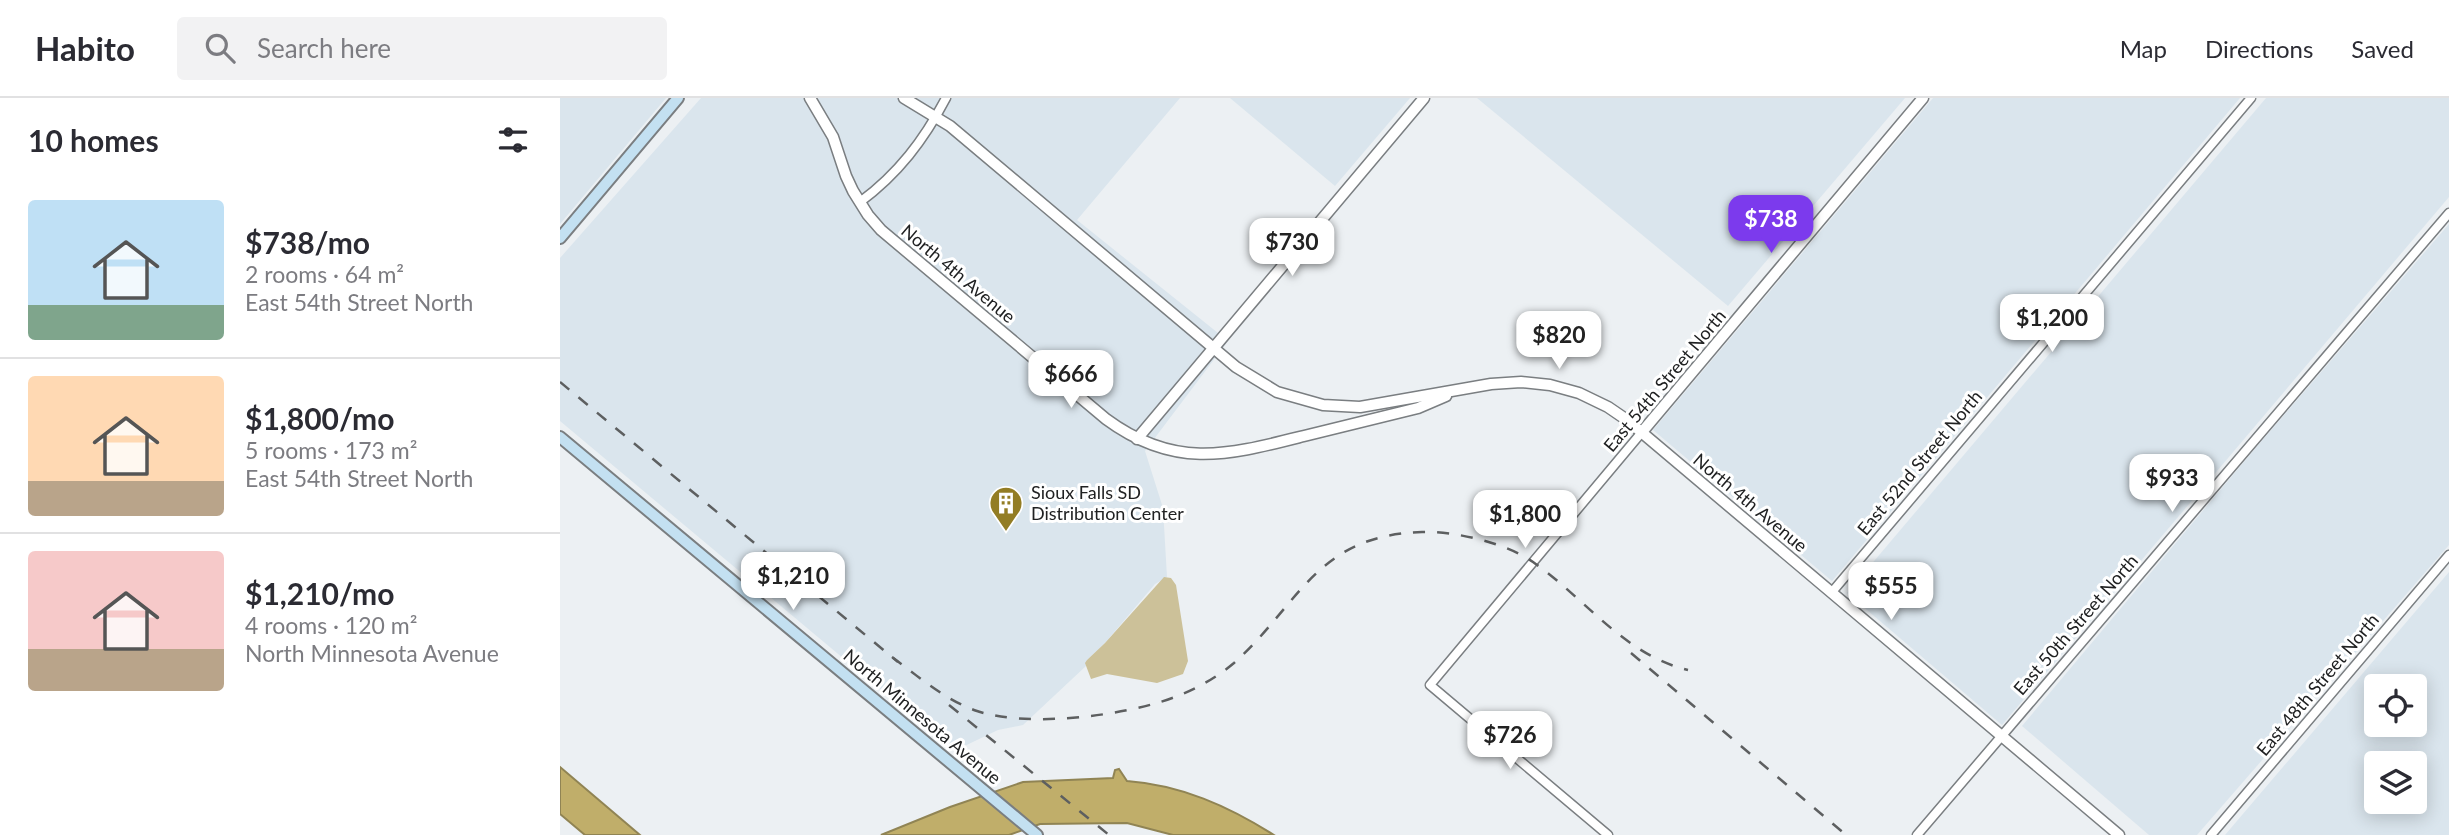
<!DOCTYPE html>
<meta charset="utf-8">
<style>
:root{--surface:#fff;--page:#f2f2f3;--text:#2b2b33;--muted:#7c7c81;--line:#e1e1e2;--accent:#7c3aed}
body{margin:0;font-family:Lato,sans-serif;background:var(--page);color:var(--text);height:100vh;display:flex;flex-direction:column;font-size:26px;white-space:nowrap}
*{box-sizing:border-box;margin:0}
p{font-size:23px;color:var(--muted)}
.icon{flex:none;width:38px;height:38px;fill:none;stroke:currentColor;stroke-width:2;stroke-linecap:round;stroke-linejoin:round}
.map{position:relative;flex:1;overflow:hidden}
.panel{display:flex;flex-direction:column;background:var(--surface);width:560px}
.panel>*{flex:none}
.fabs{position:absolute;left:1804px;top:576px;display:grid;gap:14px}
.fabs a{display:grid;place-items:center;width:63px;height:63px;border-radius:7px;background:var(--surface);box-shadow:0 4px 18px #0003;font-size:35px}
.price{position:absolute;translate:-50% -60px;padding:0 16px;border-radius:14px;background:#fff;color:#222;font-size:23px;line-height:46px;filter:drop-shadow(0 2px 4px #0008)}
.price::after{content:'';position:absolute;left:50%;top:42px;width:21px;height:16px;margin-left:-10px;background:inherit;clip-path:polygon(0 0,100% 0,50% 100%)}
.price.current{background:var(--accent);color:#fff}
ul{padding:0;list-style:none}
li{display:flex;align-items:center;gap:21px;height:175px;padding:0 28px}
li+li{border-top:2px solid var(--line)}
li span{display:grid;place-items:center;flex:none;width:196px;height:140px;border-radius:7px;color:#555}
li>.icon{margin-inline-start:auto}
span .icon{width:84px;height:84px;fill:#fffc;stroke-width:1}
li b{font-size:30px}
h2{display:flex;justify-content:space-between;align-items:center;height:84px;padding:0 28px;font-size:30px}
header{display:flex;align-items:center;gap:42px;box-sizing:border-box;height:98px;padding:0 35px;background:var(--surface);border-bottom:2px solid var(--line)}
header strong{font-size:33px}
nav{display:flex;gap:38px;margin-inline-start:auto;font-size:24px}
.search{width:490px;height:63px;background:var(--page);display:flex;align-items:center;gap:18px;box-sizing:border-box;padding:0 24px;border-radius:7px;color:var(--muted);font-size:26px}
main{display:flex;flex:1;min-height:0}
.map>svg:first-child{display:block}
.built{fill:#dae5ed;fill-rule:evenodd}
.green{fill:#ccc199}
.water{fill:#c0ae6a;stroke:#908454;stroke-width:2}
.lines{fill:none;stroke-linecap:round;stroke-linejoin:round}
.minor-casing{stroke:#7a7e81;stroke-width:11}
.tertiary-casing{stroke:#7a7e81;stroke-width:13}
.secondary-casing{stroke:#7a7e81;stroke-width:14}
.minor{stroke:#fff;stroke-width:8}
.tertiary{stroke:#fff;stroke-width:10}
.secondary{stroke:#c3e0f1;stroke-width:10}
.rail{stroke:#5d5f60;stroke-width:2.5;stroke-dasharray:12 12;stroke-linecap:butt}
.labels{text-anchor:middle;stroke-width:6;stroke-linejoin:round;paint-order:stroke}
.street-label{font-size:18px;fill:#202122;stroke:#fff}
.poi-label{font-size:18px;fill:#202122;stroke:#fff;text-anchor:start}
</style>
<header>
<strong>Habito</strong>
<div class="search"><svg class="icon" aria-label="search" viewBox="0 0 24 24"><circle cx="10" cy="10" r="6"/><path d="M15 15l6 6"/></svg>Search here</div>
<nav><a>Map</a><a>Directions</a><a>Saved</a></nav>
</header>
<main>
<section class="panel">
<h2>10 homes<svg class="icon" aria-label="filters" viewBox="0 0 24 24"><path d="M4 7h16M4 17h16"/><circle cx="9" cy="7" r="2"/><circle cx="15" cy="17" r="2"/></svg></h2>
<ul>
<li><span style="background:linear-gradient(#bfe0f5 75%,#7fa58c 0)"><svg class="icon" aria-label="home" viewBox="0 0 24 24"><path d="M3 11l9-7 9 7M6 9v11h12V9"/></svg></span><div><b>$738/mo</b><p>2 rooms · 64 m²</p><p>East 54th Street North</p></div></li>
<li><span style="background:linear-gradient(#ffd9b3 75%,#b9a48a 0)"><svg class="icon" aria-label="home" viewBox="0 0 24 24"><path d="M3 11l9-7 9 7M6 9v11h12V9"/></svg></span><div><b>$1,800/mo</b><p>5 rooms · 173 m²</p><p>East 54th Street North</p></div></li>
<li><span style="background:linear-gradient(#f6c9c9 70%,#b9a48a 0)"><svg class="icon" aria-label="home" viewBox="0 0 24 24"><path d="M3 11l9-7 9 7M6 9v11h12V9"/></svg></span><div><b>$1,210/mo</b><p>4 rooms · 120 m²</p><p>North Minnesota Avenue</p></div></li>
</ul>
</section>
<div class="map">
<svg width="1889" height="737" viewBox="0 0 1889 737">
<rect width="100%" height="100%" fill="#ecf0f3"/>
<g class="built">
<path d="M0 0H106L0 126Z"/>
<path d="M141 0H620L517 122 668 243 585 353 603 410 607 479 595 486 545 545 527 562 526 568 463 627 438 632 394 653 0 323V160Z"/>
<path d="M670 0H850L775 88Z"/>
<path d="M917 0H1345L1168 208Z"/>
<path d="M1373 0H1680L1272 483 1093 332Z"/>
<path d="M1706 0H1889V99L1442 627 1287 495Z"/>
<path d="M1889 126V447L1637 737H1589L1462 628 1693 353Z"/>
<path d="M1889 474V737H1665ZM1816 588H1855V626H1816ZM1816 665H1855V704H1816Z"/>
</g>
<path class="green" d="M604 479 611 480 616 487 628 563 623 576 597 585 547 576 531 581 525 565 527 562 545 545Z"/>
<g class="water">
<path d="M0 669 80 737H25L0 716Z"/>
<path d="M559 671 567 683C621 687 668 708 714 737H613L567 725 480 726 449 737H321L390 709 463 684 553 680 555 672Z"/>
</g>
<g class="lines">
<defs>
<g id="minor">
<path d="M300 104C338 76 364 42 386 0"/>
<path d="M1272 494 1691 0"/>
<path d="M1048 737 870 587 1082 334"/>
<path d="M1357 737 1889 115"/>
<path d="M1651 737 1889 457"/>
</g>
<g id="tertiary">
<path d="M250 0 273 39 286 78 293 93 308 117 321 132 546 321C615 372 668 357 744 338 782 329 820 319 858 310L886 298"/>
<path d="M344 0 390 28 676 269 717 294 763 307 800 309 931 286 961 284 990 287 1019 295 1048 309 1067 322 1559 737"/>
<path d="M1082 334 1363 0"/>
<path d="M577 341 864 0"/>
</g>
<g id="secondary">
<path d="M0 140 118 0"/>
<path d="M0 339 477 737"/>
</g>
</defs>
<use href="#minor" class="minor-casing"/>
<use href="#tertiary" class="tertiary-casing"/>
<use href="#secondary" class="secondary-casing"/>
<use href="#minor" class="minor"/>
<use href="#tertiary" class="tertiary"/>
<use href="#secondary" class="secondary"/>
<g class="rail">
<path d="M0 284 338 564"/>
<path d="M1071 555 1286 737"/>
<path d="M332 559C359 579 385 602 417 613 467 630 565 618 615 599 636 591 656 580 674 565 740 506 756 437 862 434 895 433 946 445 973 464 1025 500 1064 557 1128 572"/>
<path d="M389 607 549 737"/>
</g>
</g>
<defs>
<symbol id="building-pin" viewBox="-11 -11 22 30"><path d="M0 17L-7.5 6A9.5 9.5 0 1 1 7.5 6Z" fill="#937d24" stroke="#fff"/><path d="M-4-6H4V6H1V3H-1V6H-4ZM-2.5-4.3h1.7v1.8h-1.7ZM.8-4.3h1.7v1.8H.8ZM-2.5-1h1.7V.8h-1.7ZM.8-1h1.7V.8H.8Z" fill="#fff"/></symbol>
</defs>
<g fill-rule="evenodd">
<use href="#building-pin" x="427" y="386" width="38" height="52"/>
</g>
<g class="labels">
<g class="street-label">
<text transform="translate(398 176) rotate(40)" y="6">North 4th Avenue</text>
<text transform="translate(1105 283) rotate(-50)" y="6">East 54th Street North</text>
<text transform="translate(1360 365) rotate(-50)" y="6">East 52nd Street North</text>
<text transform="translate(1190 405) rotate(40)" y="6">North 4th Avenue</text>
<text transform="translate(1516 527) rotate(-49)" y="6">East 50th Street North</text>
<text transform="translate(1758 587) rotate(-50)" y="6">East 48th Street North</text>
<text transform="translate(362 619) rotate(40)" y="6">North Minnesota Avenue</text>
</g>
<g class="poi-label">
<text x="471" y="401">Sioux Falls SD<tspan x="471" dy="21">Distribution Center</tspan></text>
</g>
</g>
</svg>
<div class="fabs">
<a><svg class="icon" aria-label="locate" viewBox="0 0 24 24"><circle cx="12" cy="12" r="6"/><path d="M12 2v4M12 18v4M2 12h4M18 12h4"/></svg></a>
<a><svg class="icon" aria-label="layers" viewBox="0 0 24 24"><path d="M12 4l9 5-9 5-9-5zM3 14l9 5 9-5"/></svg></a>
</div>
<b class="price current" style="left:1211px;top:157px">$738</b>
<b class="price" style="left:732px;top:180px">$730</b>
<b class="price" style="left:1492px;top:256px">$1,200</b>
<b class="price" style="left:999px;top:273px">$820</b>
<b class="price" style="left:511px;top:312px">$666</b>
<b class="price" style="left:1612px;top:416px">$933</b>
<b class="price" style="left:965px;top:452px">$1,800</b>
<b class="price" style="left:233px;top:514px">$1,210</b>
<b class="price" style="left:1331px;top:524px">$555</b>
<b class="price" style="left:950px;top:673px">$726</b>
</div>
</main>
